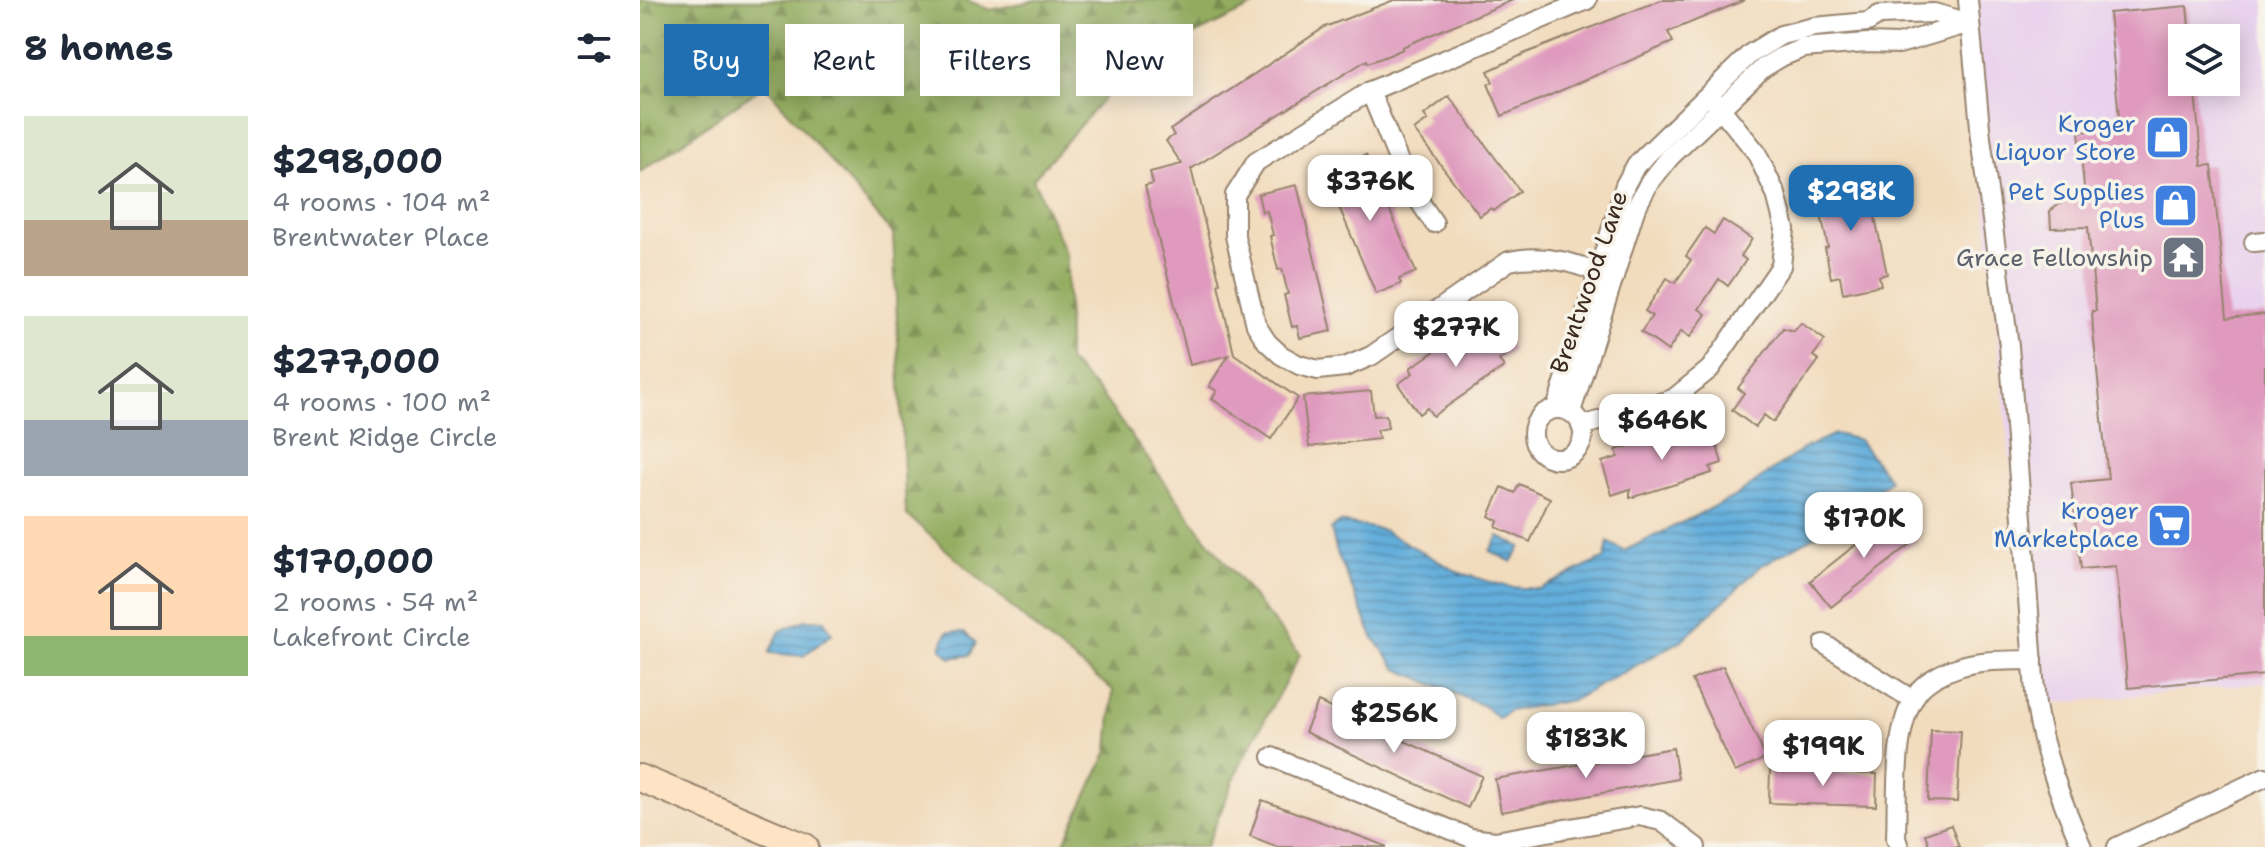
<!DOCTYPE html>
<meta charset="utf-8">
<style>
:root{--surface:#fff;--page:#f6f6f7;--text:#1f2937;--muted:#747a83;--accent:#1f6fb2}
body{margin:0;font-family:"Shantell Sans",sans-serif;background:var(--page);color:var(--text);height:100vh;display:flex;flex-direction:column;font-size:30px;white-space:nowrap}
*{box-sizing:border-box;margin:0}
p{font-size:26px;color:var(--muted)}
.icon{flex:none;width:44px;height:44px;fill:none;stroke:currentColor;stroke-width:2;stroke-linecap:round;stroke-linejoin:round}
.map{position:relative;flex:1;overflow:hidden}
.drawer{display:flex;flex-direction:column;background:var(--surface);width:640px}
.drawer>*{flex:none}
.banner{position:absolute;left:24px;top:24px;width:760px;height:72px;display:flex;gap:16px}
.tools{position:absolute;left:1528px;top:24px;display:grid;gap:16px}
.tools a{display:grid;place-items:center;width:72px;height:72px;border-radius:0px;background:var(--surface);box-shadow:0 4px 20px #0003;font-size:40px}
.price{position:absolute;translate:-50% -68px;padding:0 18px;border-radius:16px;background:#fff;color:#222;font-size:26px;line-height:52px;filter:drop-shadow(0 2px 4px #0008)}
.price::after{content:'';position:absolute;left:50%;top:48px;width:24px;height:18px;margin-left:-12px;background:inherit;clip-path:polygon(0 0,100% 0,50% 100%)}
.price.on{background:var(--accent);color:#fff}
ul{padding:0;list-style:none}
li{display:flex;align-items:center;gap:24px;height:200px;padding:0 24px}
li span{display:grid;place-items:center;flex:none;width:224px;height:160px;border-radius:0px;color:#555}
li>.icon{margin-inline-start:auto}
span .icon{width:96px;height:96px;fill:#fffc;stroke-width:1}
li b{font-size:34px}
h2{display:flex;justify-content:space-between;align-items:center;height:96px;padding:0 24px;font-size:34px}
.pill{padding:0 28px;border-radius:0px;background:var(--surface);box-shadow:0 4px 20px #0003;font-size:28px;line-height:72px}
.pill.on{background:var(--accent);color:#fff}
main{display:flex;flex:1;min-height:0}
.map>svg:first-child{display:block}
.built{fill:#e9d2ed;fill-rule:evenodd}
.forest{fill:url(#forest-firs);stroke:#666b3e;stroke-width:2}
.water{fill:url(#water-rules);stroke:#4f6c7c;stroke-width:2}
.building{fill:#df9abe}
.lines{fill:none;stroke-linecap:round;stroke-linejoin:round}
.street-casing{stroke:#96836e;stroke-width:22}
.secondary-casing{stroke:#96836e;stroke-width:30}
.street{stroke:#fff;stroke-width:18}
.secondary{stroke:#fee4c5;stroke-width:26}
.labels{text-anchor:middle;stroke-width:7;stroke-linejoin:round;paint-order:stroke}
.shop-label{font-size:24px;fill:#366cbe;stroke:#f7f3e8;text-anchor:end}
.worship-label{font-size:24px;fill:#5b616d;stroke:#f7f3e8;text-anchor:end}
.street-label{font-size:24px;fill:#3b2a1e;stroke:#f7f3e8}
</style>
<main>
<section class="drawer">
<h2>8 homes<svg class="icon" aria-label="filters" viewBox="0 0 24 24"><path d="M4 7h16M4 17h16"/><circle cx="9" cy="7" r="2"/><circle cx="15" cy="17" r="2"/></svg></h2>
<ul>
<li><span style="background:linear-gradient(#dfe7d0 65%,#b9a48a 0)"><svg class="icon" aria-label="home" viewBox="0 0 24 24"><path d="M3 11l9-7 9 7M6 9v11h12V9"/></svg></span><div><b>$298,000</b><p>4 rooms · 104 m²</p><p>Brentwater Place</p></div></li>
<li><span style="background:linear-gradient(#dfe7d0 65%,#9aa5b1 0)"><svg class="icon" aria-label="home" viewBox="0 0 24 24"><path d="M3 11l9-7 9 7M6 9v11h12V9"/></svg></span><div><b>$277,000</b><p>4 rooms · 100 m²</p><p>Brent Ridge Circle</p></div></li>
<li><span style="background:linear-gradient(#ffd9b3 75%,#8fb573 0)"><svg class="icon" aria-label="home" viewBox="0 0 24 24"><path d="M3 11l9-7 9 7M6 9v11h12V9"/></svg></span><div><b>$170,000</b><p>2 rooms · 54 m²</p><p>Lakefront Circle</p></div></li>
</ul>
</section>
<div class="map">
<svg width="1625" height="847" viewBox="0 0 1625 847">
<defs>
<pattern id="forest-firs" width="22" height="20" patternUnits="userSpaceOnUse" patternTransform="scale(2)"><rect width="22" height="20" fill="#92ac5e"/><path d="M5 1l3.5 6h-7zM16 11l3.5 6h-7z" fill="#788c4d"/></pattern>
<pattern id="water-rules" width="6" height="5" patternUnits="userSpaceOnUse" patternTransform="scale(2)"><rect width="6" height="5" fill="#63aedb"/><path d="M0 2.5h6" fill="none" stroke="#538eb1"/></pattern>
</defs>
<rect width="100%" height="100%" fill="#f7f3e8"/>
<filter id="ink" filterUnits="userSpaceOnUse"><feTurbulence type="fractalNoise" baseFrequency=".0125" numOctaves="2"/><feDisplacementMap in="SourceGraphic" scale="16" xChannelSelector="R" yChannelSelector="G"/><feConvolveMatrix kernelMatrix="1 2 1 2 8 2 1 2 1" color-interpolation-filters="sRGB"/></filter>
<filter id="wash" filterUnits="userSpaceOnUse"><feTurbulence type="fractalNoise" baseFrequency=".006" numOctaves="4" result="noise"/><feDisplacementMap in="SourceGraphic" scale="32" xChannelSelector="R" yChannelSelector="G"/><feGaussianBlur stdDeviation="1.8" result="paint"/><feColorMatrix in="noise" values="0 0 0 0 0 0 0 0 0 0 0 0 0 0 0 0 0 1.4 0 .05"/><feComposite in="paint" operator="in"/></filter>
<g filter="url(#wash)">
<rect width="100%" height="100%" fill="#f2dcbe"/>
<path class="built" d="M1328 0H1625V683L1396 705 1359 354ZM1542 38H1586V82H1542Z"/>
<path class="forest" d="M0 0H327L350 10 396 0H626L494 64 393 179 427 257 428 361 460 393 561 532 660 655 599 767 566 847H422L468 751 473 690 405 637 266 514 253 234 125 85 0 172Z"/>
<g class="water">
<path d="M1195 434 1219 440 1250 480 1198 523 1122 565 1041 641 933 700 869 711 859 719 844 706 757 669 733 637 697 553 691 529 700 522 743 530 820 573 868 587 899 589 965 558 968 542 984 551 1096 496 1166 447Z"/>
<path d="M859 536 881 547 872 562 850 551Z"/>
<path d="M165 620H184L192 634 163 656 129 653 140 631Z"/>
<path d="M307 632H324L336 643 330 655 311 658 301 648Z"/>
</g>
<g id="blocks">
<g class="building">
<path d="M754 0H873L762 47 763 49 747 56 728 63 727 60 551 169 580 283 578 284 594 354 658 398 631 439 572 399 577 391 569 386 589 355 550 365 505 186 513 184 510 172 542 164 526 141 534 135 530 130 685 27Z"/>
<path d="M1021 0H1105L1028 32 1033 42 862 116 848 84 853 82 848 71 886 53Z"/>
<path d="M1547 6 1550 38H1542V82H1554L1562 166 1572 165 1587 318 1625 314V675L1488 688 1476 566 1441 569 1431 483 1468 479 1453 331 1452 311H1456L1448 227 1411 228 1410 211 1444 187 1439 132 1480 128 1469 13Z"/>
<path d="M809 96 880 191 854 211 851 208 840 216 774 130 788 120 784 115Z"/>
<path d="M726 155 776 272 759 279 761 284 736 294 683 169 710 158 712 161Z"/>
<path d="M1219 172 1222 186 1228 184 1247 274 1239 276 1241 285 1203 293 1200 276 1191 278 1185 248 1188 247 1177 196 1185 194 1181 179Z"/>
<path d="M657 185 692 331 660 338 657 326 652 327 644 295 648 294 642 269 638 270 630 236 633 235 627 211 622 212 618 194Z"/>
<path d="M1083 220 1112 239 1101 256 1106 260 1088 286 1079 279 1059 309 1066 314 1050 337 1041 331 1028 351 1001 332 1012 316 1005 311 1027 278 1035 283 1051 260 1046 256 1065 228 1074 234Z"/>
<path d="M838 322 844 331 854 323 873 350 859 360 864 367 793 416 787 408 779 414 758 384 773 373 770 368Z"/>
<path d="M1161 323 1185 340 1173 356 1179 360 1133 422 1124 415 1115 427 1092 410 1104 393 1098 388 1143 328 1154 331Z"/>
<path d="M731 391 734 416 746 415 748 428 737 430 739 439 669 447 663 397Z"/>
<path d="M1058 425 1062 437 1073 433 1082 463 1070 467 1072 473 990 498V489L972 495 962 462 978 457 976 450Z"/>
<path d="M879 484 910 498 890 542 856 527 858 521 849 516 862 487 875 493Z"/>
<path d="M1256 513 1277 539 1191 607 1170 581Z"/>
<path d="M1083 666 1126 758 1095 772 1052 680Z"/>
<path d="M678 702 842 776 828 808 665 732Z"/>
<path d="M1291 730 1321 731 1317 802 1288 801Z"/>
<path d="M1033 748 1038 779 861 812 855 779Z"/>
<path d="M1130 770 1237 774 1236 806 1129 803Z"/>
<path d="M622 800 746 846V847H638L610 836Z"/>
<path d="M1311 825 1319 847H1290L1285 834Z"/>
</g>
</g>
</g>
<g filter="url(#ink)">
<use href="#blocks" fill-opacity="0" stroke="#96836e" stroke-width="2"/>
<g class="lines">
<defs>
<g id="street">
<path d="M947 0 730 91 616 162 595 195V236L616 325 627 342 641 355 659 365 678 370 705 367 731 356 869 261C907 253 938 264 974 278"/>
<path d="M1328 0 1341 138 1369 346 1396 705C1404 755 1421 800 1442 847"/>
<path d="M730 91 769 186 794 223"/>
<path d="M1614 242 1625 241"/>
<path d="M916 409 985 185 996 165 1110 54 1141 35 1174 27 1228 22 1239 15 1294 13 1330 23"/>
<circle cx="918" cy="434" r="25"/>
<path d="M931 412 995 210 1009 183 1030 157 1123 68 1141 57 1163 48 1227 43 1259 44 1330 23"/>
<path d="M941 426 1033 399 1070 369 1141 266 1145 229 1136 194 1116 152 1073 99"/>
<path d="M1184 644 1273 700"/>
<path d="M632 757 831 838 855 841 1000 816 1021 821 1056 847"/>
<path d="M1259 847 1256 838C1258 795 1252 729 1277 693 1285 681 1305 671 1319 667 1341 659 1369 661 1393 660"/>
<path d="M1477 847 1625 777"/>
</g>
<path id="secondary" d="M0 778 165 847"/>
</defs>
<use href="#street" class="street-casing"/>
<use href="#secondary" class="secondary-casing"/>
<use href="#street" class="street"/>
<use href="#secondary" class="secondary"/>
</g>
</g>
<defs>
<symbol id="shop-square" viewBox="-11 -11 22 22"><rect x="-9" y="-9" width="18" height="18" rx="4" fill="#3f7fe0" stroke="#f7f3e8"/><path d="M-5-2.5h2.3a2.7 3.5 0 0 1 5.4 0H5L5.5 6h-11ZM-1.5-2.5h3a1.5 2.3 0 0 0-3 0Z" fill="#fff"/></symbol>
<symbol id="temple-square" viewBox="-11 -11 22 22"><rect x="-9" y="-9" width="18" height="18" rx="4" fill="#6b7280" stroke="#f7f3e8"/><path d="M0-6L5-2H3V0L6.5 2.5H4V6H1.5V3h-3V6H-4V2.5H-6.5L-3 0V-2H-5Z" fill="#fff"/></symbol>
<symbol id="supermarket-square" viewBox="-11 -11 22 22"><rect x="-9" y="-9" width="18" height="18" rx="4" fill="#3f7fe0" stroke="#f7f3e8"/><path d="M-6-5.5h2.5l.6 2H6L4.5 2H-2.5L-4.4-4H-6ZM-1.5 3.2a1.3 1.3 0 1 0 .1 0ZM3 3.2a1.3 1.3 0 1 0 .1 0Z" fill="#fff"/></symbol>
</defs>
<g fill-rule="evenodd">
<use href="#shop-square" x="1502" y="112" width="51" height="51"/>
<use href="#shop-square" x="1510" y="180" width="51" height="51"/>
<use href="#temple-square" x="1518" y="232" width="51" height="51"/>
<use href="#supermarket-square" x="1504" y="500" width="51" height="51"/>
</g>
<g class="labels">
<g class="shop-label">
<text x="1496" y="132">Kroger<tspan x="1496" dy="28">Liquor Store</tspan></text>
<text x="1505" y="200">Pet Supplies<tspan x="1505" dy="28">Plus</tspan></text>
<text x="1499" y="519">Kroger<tspan x="1499" dy="28">Marketplace</tspan></text>
</g>
<g class="worship-label">
<text x="1513" y="266">Grace Fellowship</text>
</g>
<g class="street-label">
<text transform="translate(949 282) rotate(-71)" y="8">Brentwood Lane</text>
</g>
</g>
</svg>
<div class="tools">
<a><svg class="icon" aria-label="layers" viewBox="0 0 24 24"><path d="M12 4l9 5-9 5-9-5zM3 14l9 5 9-5"/></svg></a>
</div>
<b class="price" style="left:730px;top:223px">$376K</b>
<b class="price on" style="left:1211px;top:233px">$298K</b>
<b class="price" style="left:816px;top:369px">$277K</b>
<b class="price" style="left:1022px;top:462px">$646K</b>
<b class="price" style="left:1224px;top:560px">$170K</b>
<b class="price" style="left:754px;top:755px">$256K</b>
<b class="price" style="left:946px;top:780px">$183K</b>
<b class="price" style="left:1183px;top:788px">$199K</b>
<div class="banner">
<a class="pill on">Buy</a>
<a class="pill">Rent</a>
<a class="pill">Filters</a>
<a class="pill">New</a>
</div>
</div>
</main>
